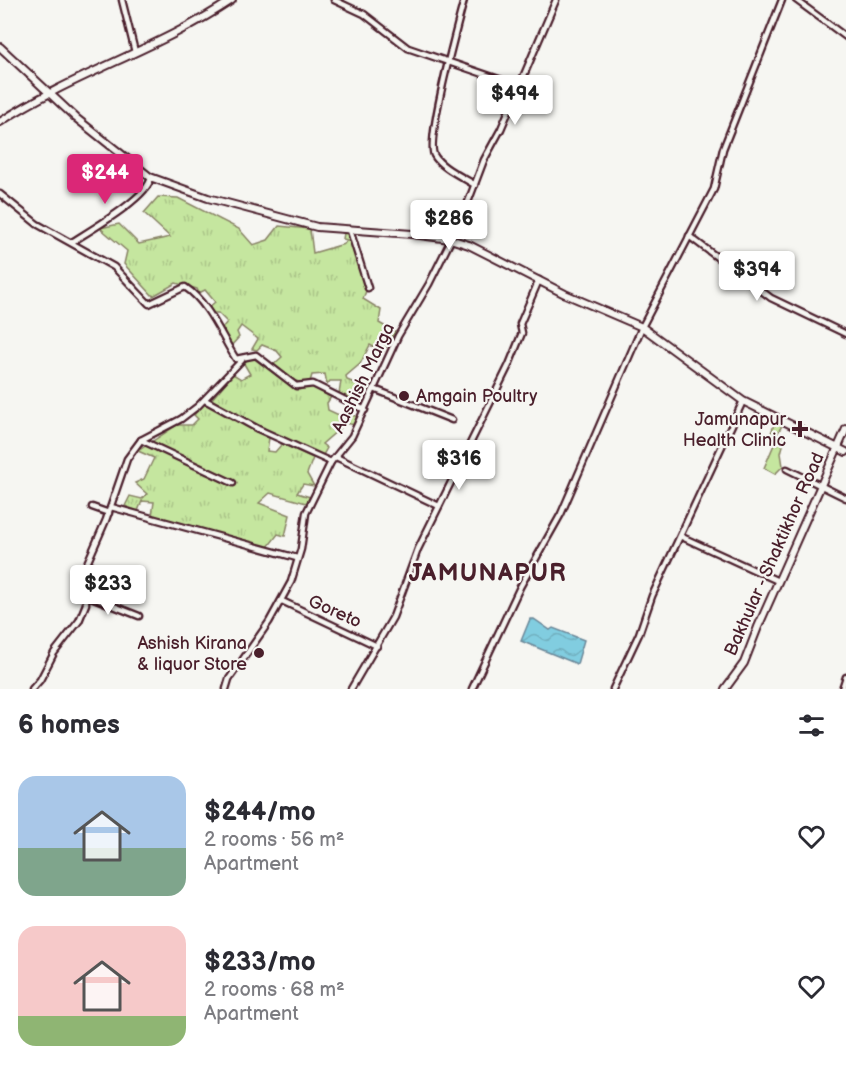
<!DOCTYPE html>
<meta charset="utf-8">
<style>
:root{--surface:#fff;--page:#f2f2f3;--text:#2b2b33;--muted:#7c7c81;--accent:#db2777}
body{margin:0;font-family:"Balsamiq Sans",sans-serif;background:var(--page);color:var(--text);height:100vh;display:flex;flex-direction:column;font-size:22px;white-space:nowrap}
*{box-sizing:border-box;margin:0}
p{font-size:20px;color:var(--muted)}
.icon{flex:none;width:33px;height:33px;fill:none;stroke:currentColor;stroke-width:2;stroke-linecap:round;stroke-linejoin:round}
.map{position:relative;height:689px;overflow:hidden}
.side{display:flex;flex-direction:column;background:var(--surface);flex:1}
.side>*{flex:none}
.price{position:absolute;translate:-50% -51px;padding:0 14px;border-radius:6px;background:#fff;color:#222;font-size:20px;line-height:39px;filter:drop-shadow(0 2px 3px #0008)}
.price::after{content:'';position:absolute;left:50%;top:36px;width:18px;height:14px;margin-left:-9px;background:inherit;clip-path:polygon(0 0,100% 0,50% 100%)}
.price.active{background:var(--accent);color:#fff}
ul{padding:0;list-style:none}
li{display:flex;align-items:center;gap:18px;height:150px;padding:0 18px}
li span{display:grid;place-items:center;flex:none;width:168px;height:120px;border-radius:18px;color:#555}
li>.icon{margin-inline-start:auto}
span .icon{width:72px;height:72px;fill:#fffc;stroke-width:1}
li b{font-size:26px}
h2{display:flex;justify-content:space-between;align-items:center;height:72px;padding:0 18px;font-size:26px}
.map>svg:first-child{display:block}
.grass{fill:url(#grass-tufts);stroke:#888265;stroke-width:1.5}
.water{fill:url(#water-waves);stroke:#6b8798;stroke-width:1.5}
.lines{fill:none;stroke-linecap:round;stroke-linejoin:round}
.street-casing{stroke:#4a1f2b;stroke-width:9}
.secondary-casing{stroke:#4a1f2b;stroke-width:10}
.street{stroke:#f6f6f2;stroke-width:4.5}
.secondary{stroke:#f6f6f2;stroke-width:6}
.poi-dot{fill:#4a1f2b;stroke:#f6f6f2;stroke-width:2}
.labels{text-anchor:middle;stroke-width:4.5;stroke-linejoin:round;paint-order:stroke}
.street-label{font-size:18px;fill:#4a1f2b;stroke:#f6f6f2}
.poi-label{font-size:18px;fill:#4a1f2b;stroke:#f6f6f2;text-anchor:end}
.district-label{font-size:24px;font-weight:bold;letter-spacing:1.5px;fill:#4a1f2b;stroke:#f6f6f2}
</style>
<div class="map">
<svg width="846" height="689" viewBox="0 0 846 689">
<defs>
<pattern id="grass-tufts" width="24" height="20" patternUnits="userSpaceOnUse" patternTransform="scale(1.5)"><rect width="24" height="20" fill="#c5e69f"/><path d="M3 7l-1-3M5 7V3M7 7l1-3M15 17l-1-3M17 17v-4M19 17l1-3" fill="none" stroke="#abc589"/></pattern>
<pattern id="water-waves" width="16" height="10" patternUnits="userSpaceOnUse" patternTransform="scale(1.5)"><rect width="16" height="10" fill="#81cde0"/><path d="M0 5q4-4 8 0t8 0" fill="none" stroke="#71b0c0"/></pattern>
</defs>
<rect width="100%" height="100%" fill="#f6f6f2"/>
<filter id="ink" filterUnits="userSpaceOnUse"><feTurbulence type="fractalNoise" baseFrequency=".0167" numOctaves="2"/><feDisplacementMap in="SourceGraphic" scale="12" xChannelSelector="R" yChannelSelector="G"/><feConvolveMatrix kernelMatrix="1 2 1 2 8 2 1 2 1" color-interpolation-filters="sRGB"/></filter>
<g filter="url(#ink)">
<g class="grass">
<path d="M158 197 178 198 239 229 253 245 268 240 279 226 310 229 313 253 344 244 347 240 343 239 344 233H351L366 291 363 299 381 310 379 323 395 332 383 352 370 345 360 364 346 376 347 380 362 386 354 400 339 394 341 381H330L327 385 325 374 312 375 310 382C295 386 285 374 273 365L282 357 277 351 262 345 257 350 252 349 258 339 241 326 237 332 239 337 231 346 222 328 227 322 218 313H210L208 308 215 302 205 290 199 293 197 289 176 283 153 296 124 264 127 251 100 228 119 224 139 244 170 237 144 213Z"/>
<path d="M253 358 292 387 299 390 311 386 331 397 327 403 328 410 343 417 349 414 358 417 354 425 346 423 322 444 327 448 323 455 301 448 211 400 233 374 241 379 250 374 243 362Z"/>
<path d="M205 402 269 438 267 451 275 452 282 444 313 458 307 474 314 486 303 484 297 493 310 497 306 503 270 493 259 503 290 515 285 536 278 534 268 547 152 516 154 502 142 501 138 511 125 506 130 496 142 499 147 494 135 483 144 479 154 458 138 451 177 425H192L198 419 194 415Z"/>
<path d="M775 422 783 424 777 434 785 438 781 453 783 466 775 474 764 468 776 440 770 436Z"/>
</g>
<path class="water" d="M530 619H534L550 630 553 628 584 640 577 664 521 641Z"/>
<g class="lines">
<defs>
<g id="street">
<path d="M122 0 135 52"/>
<path d="M334 0 364 14 408 48 519 86"/>
<path d="M464 0C458 23 426 139 434 155 441 168 463 177 475 185"/>
<path d="M796 0 846 37"/>
<path d="M0 194 37 224 114 267 149 304 185 287C209 303 221 336 236 359L256 355 296 386 313 384 365 410"/>
<path d="M350 230 368 288"/>
<path d="M689 236 771 298 846 334"/>
<path d="M72 242C89 231 149 197 151 177"/>
<path d="M374 389 452 420"/>
<path d="M205 400 258 429 331 462"/>
<path d="M141 440 233 483"/>
<path d="M336 457 439 506"/>
<path d="M787 469 846 498"/>
<path d="M92 507 109 513"/>
<path d="M111 507 297 558"/>
<path d="M682 537 778 581"/>
<path d="M86 565 127 574"/>
<path d="M86 595 139 616"/>
<path d="M282 601 377 646"/>
<path d="M32 689 40 680 54 653 79 621 86 604 85 568 106 520 127 459 141 440 181 419 198 406 242 360"/>
<path d="M226 689 229 679 269 622 291 582 301 549 306 513 331 462 352 436 398 336 429 284 462 218 484 160 501 129 556 0"/>
<path d="M351 689 393 617 418 549 509 365 522 333 520 324 539 280"/>
<path d="M472 689 520 587 561 514 642 327 714 189 723 149 782 0"/>
<path d="M613 689 639 634 652 596 743 401"/>
<path d="M842 689 846 677"/>
</g>
<g id="secondary">
<path d="M0 47 76 118 150 177 208 198 317 227 412 234 450 239 469 245 565 294 642 327 743 401 846 452"/>
<path d="M0 122C73 74 159 49 232 0"/>
<path d="M725 689 744 663 758 627 846 429"/>
</g>
</defs>
<use href="#street" class="street-casing"/>
<use href="#secondary" class="secondary-casing"/>
<use href="#street" class="street"/>
<use href="#secondary" class="secondary"/>
</g>
</g>
<g class="poi-dot">
<circle cx="404" cy="396" r="6"/>
<path d="M797 420h6v6h6v6h-6v6h-6v-6h-6v-6h6z"/>
<circle cx="259" cy="653" r="6"/>
</g>
<g class="labels">
<g class="street-label">
<text transform="translate(363 378) rotate(-64)" y="6">Aashish Marga</text>
<text transform="translate(774 554) rotate(-66)" y="6">Bakhular - Shaktikhor Road</text>
<text transform="translate(335 611) rotate(24)" y="6">Goreto</text>
</g>
<g class="poi-label">
<text x="416" y="402" text-anchor="start">Amgain Poultry</text>
<text x="786" y="425">Jamunapur<tspan x="786" dy="21">Health Clinic</tspan></text>
<text x="247" y="649">Ashish Kirana<tspan x="247" dy="21">&amp; liquor Store</tspan></text>
</g>
<g class="district-label">
<text x="488" y="581">JAMUNAPUR</text>
</g>
</g>
</svg>
<b class="price" style="left:515px;top:126px">$494</b>
<b class="price active" style="left:105px;top:205px">$244</b>
<b class="price" style="left:449px;top:251px">$286</b>
<b class="price" style="left:757px;top:302px">$394</b>
<b class="price" style="left:459px;top:491px">$316</b>
<b class="price" style="left:108px;top:616px">$233</b>
</div>
<section class="side">
<h2>6 homes<svg class="icon" aria-label="filters" viewBox="0 0 24 24"><path d="M4 7h16M4 17h16"/><circle cx="9" cy="7" r="2"/><circle cx="15" cy="17" r="2"/></svg></h2>
<ul>
<li><span style="background:linear-gradient(#a9c7e8 60%,#7fa58c 0)"><svg class="icon" aria-label="home" viewBox="0 0 24 24"><path d="M3 11l9-7 9 7M6 9v11h12V9"/></svg></span><div><b>$244/mo</b><p>2 rooms · 56 m²</p><p>Apartment</p></div><svg class="icon" aria-label="heart" viewBox="0 0 24 24"><path d="M12 20l-8-8c-3-5 5-10 8-4 3-6 11-1 8 4z"/></svg></li>
<li><span style="background:linear-gradient(#f6c9c9 75%,#8fb573 0)"><svg class="icon" aria-label="home" viewBox="0 0 24 24"><path d="M3 11l9-7 9 7M6 9v11h12V9"/></svg></span><div><b>$233/mo</b><p>2 rooms · 68 m²</p><p>Apartment</p></div><svg class="icon" aria-label="heart" viewBox="0 0 24 24"><path d="M12 20l-8-8c-3-5 5-10 8-4 3-6 11-1 8 4z"/></svg></li>
</ul>
</section>
